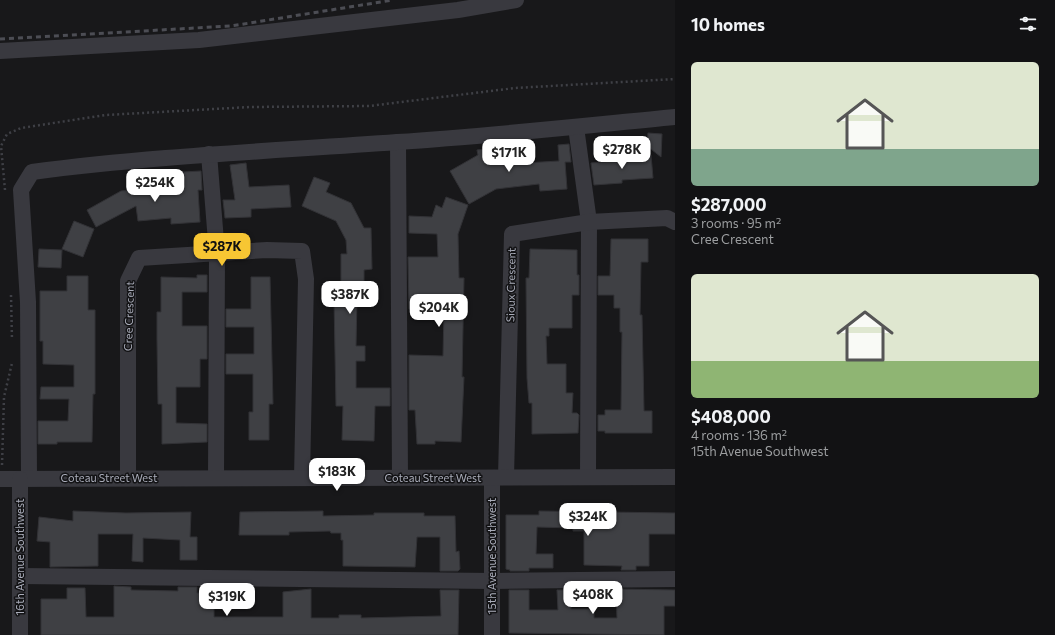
<!DOCTYPE html>
<meta charset="utf-8">
<style>
:root{--surface:#121214;--page:#1b1b1d;--text:#f1f3f6;--muted:#9c9ea0;--accent:#f7c633}
body{margin:0;font-family:Commissioner,sans-serif;background:var(--page);color:var(--text);height:100vh;display:flex;flex-direction:column;font-size:15px;white-space:nowrap}
*{box-sizing:border-box;margin:0}
p{font-size:13px;color:var(--muted)}
.icon{flex:none;width:22px;height:22px;fill:none;stroke:currentColor;stroke-width:2;stroke-linecap:round;stroke-linejoin:round}
.map{position:relative;flex:1;overflow:hidden}
.side{display:flex;flex-direction:column;background:var(--surface);width:380px}
.side>*{flex:none}
.price{position:absolute;translate:-50% -34px;padding:0 9px;border-radius:8px;background:#fff;color:#222;font-size:13px;line-height:26px;filter:drop-shadow(0 1px 2px #0008)}
.price::after{content:'';position:absolute;left:50%;top:24px;width:12px;height:9px;margin-left:-6px;background:inherit;clip-path:polygon(0 0,100% 0,50% 100%)}
.price.selected{background:var(--accent);color:#111}
ul{padding:0;list-style:none}
li{display:grid;align-content:center;gap:8px;height:212px;padding:0 16px}
li span{display:grid;place-items:center;height:124px;border-radius:6px;color:#555}
li>.icon{margin-inline-start:auto}
span .icon{width:72px;height:72px;fill:#fffc;stroke-width:1}
li b{font-size:17px}
h2{display:flex;justify-content:space-between;align-items:center;height:48px;padding:0 16px;font-size:17px}
main{display:flex;flex:1;min-height:0}
.map>svg:first-child{display:block}
.building{fill:#3f4044;stroke:#323236}
.lines{fill:none;stroke-linecap:round;stroke-linejoin:round}
.path{stroke:#3f4046;stroke-width:2.5;stroke-dasharray:2 3;stroke-linecap:butt}
.minor{stroke:#39393f;stroke-width:16}
.rail{stroke:#4c4d54;stroke-width:3;stroke-dasharray:5 4;stroke-linecap:butt}
.labels{text-anchor:middle;stroke-width:3;stroke-linejoin:round;paint-order:stroke}
.street-label{font-size:11px;fill:#aaadba;stroke:#131315}
</style>
<main>
<div class="map">
<svg width="675" height="635" viewBox="0 0 675 635">
<rect width="100%" height="100%" fill="#18181a"/>
<g class="building">
<path d="M648 133 662 134 661 157 647 146Z"/>
<path d="M569 144 571 162H565L567 189 540 191 539 184 496 189 469 204 450 171 478 155 477 150 508 146 507 159 524 157 525 163 559 161 558 145Z"/>
<path d="M651 155 653 178 622 180V183L594 185 591 163 622 160V157Z"/>
<path d="M246 163 249 187 289 185 291 207 251 209V217L225 218 223 200H235L230 165Z"/>
<path d="M201 171 202 190H198L200 222 171 224V218L138 221 136 206 96 227 87 210 121 191 184 185 183 172Z"/>
<path d="M314 177 330 183 326 192 351 203 364 228H371L372 269 364 270V296L357 297 356 346H365V361H356V388H390V406H375L374 441 342 440 343 406H336L334 300H341V254H347L346 240 336 221 302 206Z"/>
<path d="M446 197 468 205 458 234 459 278H464L462 377H464L461 442 435 441V444H417L415 410H409V355L443 356 444 309H409L408 257H438L437 234 409 233V216L432 217 436 205 442 208Z"/>
<path d="M74 221 94 229 83 257 62 249Z"/>
<path d="M611 239H648V262H641L640 315H642L644 411H652V433H605V431H598V415H605V410H621L622 332H620V308H614V295H598V276H610Z"/>
<path d="M39 249 62 250 61 268 38 267Z"/>
<path d="M530 249 577 250V275H579V295H572V328H549V336H546L547 364H566V393H573L572 413H577L579 415 578 433 532 434V403H529L527 378 526 278H529Z"/>
<path d="M197 275H207V292H182V326H207V359H200V387H176V423L207 424V442L162 444V404H158L157 340V312H161V277L197 278Z"/>
<path d="M67 276H88V310H95V394H93L92 442H57V444H38V421H68L69 399H40L41 387H74V365L43 364V341H40V291H67Z"/>
<path d="M251 277H270L273 404H269V440H249V412H253V374H226V354H254V327H226V309H251Z"/>
<path d="M73 511 126 513 191 512 190 537H197V560H180V540L143 538V562L132 561 133 534H98V566L50 567V542L37 541 39 517 73 521Z"/>
<path d="M323 511V516L374 515V513H424V516H455L456 552 459 551 460 569 458 571H440V537H417L415 567 343 566V540H341V533H331L330 531 289 532V535H239L240 512Z"/>
<path d="M539 511 675 513V534H649V566H636V570H621L622 566 584 565V531H573V528L537 527 536 554H553V568H529V571H510V570L506 569V515H539Z"/>
<path d="M114 586 131 587V590L178 591V587H197V593H214V617H283V592L311 589V618H339V615H361V618L441 616 440 590H459L458 635H41V599H67V588H85L86 617H114Z"/>
<path d="M616 589 675 590V606H664V635L509 633V590H529V610H558L557 590H571V609H594V618H617Z"/>
</g>
<g class="lines">
<g class="path">
<path d="M5 190 1 146 7 134 21 128 106 115 250 107 369 106 515 88 675 79"/>
<path d="M11 295 12 340"/>
<path d="M2 465 4 397 12 363"/>
</g>
<g class="minor">
<path d="M0 51 199 40 458 10 516 0"/>
<path d="M576 127 589 222 588 477"/>
<path d="M398 142 400 477"/>
<path d="M209 154 217 254 216 478"/>
<path d="M506 477 512 234 589 222 667 218 675 222"/>
<path d="M29 478 28 302 21 190 32 172C153 156 275 151 397 142 490 136 582 126 675 117"/>
<path d="M128 478V281L139 258 267 250 302 251 306 279 302 478"/>
<path d="M492 478V635"/>
<path d="M0 479 675 477"/>
<path d="M20 479V635"/>
<path d="M20 576 492 581 675 579"/>
</g>
<path class="rail" d="M0 39 231 26 393 0"/>
</g>
<g class="labels">
<g class="street-label">
<text transform="translate(511 285) rotate(-89)" y="4">Sioux Crescent</text>
<text transform="translate(129 316) rotate(-88)" y="4">Cree Crescent</text>
<text x="109" y="482">Coteau Street West</text>
<text x="433" y="482">Coteau Street West</text>
<text transform="translate(492 556) rotate(-90)" y="4">15th Avenue Southwest</text>
<text transform="translate(20 557) rotate(-90)" y="4">16th Avenue Southwest</text>
</g>
</g>
</svg>
<b class="price" style="left:622px;top:170px">$278K</b>
<b class="price" style="left:509px;top:173px">$171K</b>
<b class="price" style="left:155px;top:203px">$254K</b>
<b class="price selected" style="left:222px;top:267px">$287K</b>
<b class="price" style="left:350px;top:315px">$387K</b>
<b class="price" style="left:439px;top:328px">$204K</b>
<b class="price" style="left:337px;top:492px">$183K</b>
<b class="price" style="left:588px;top:537px">$324K</b>
<b class="price" style="left:593px;top:615px">$408K</b>
<b class="price" style="left:227px;top:617px">$319K</b>
</div>
<section class="side">
<h2>10 homes<svg class="icon" aria-label="filters" viewBox="0 0 24 24"><path d="M4 7h16M4 17h16"/><circle cx="9" cy="7" r="2"/><circle cx="15" cy="17" r="2"/></svg></h2>
<ul>
<li><span style="background:linear-gradient(#dfe7d0 70%,#7fa58c 0)"><svg class="icon" aria-label="home" viewBox="0 0 24 24"><path d="M3 11l9-7 9 7M6 9v11h12V9"/></svg></span><div><b>$287,000</b><p>3 rooms · 95 m²</p><p>Cree Crescent</p></div></li>
<li><span style="background:linear-gradient(#dfe7d0 70%,#8fb573 0)"><svg class="icon" aria-label="home" viewBox="0 0 24 24"><path d="M3 11l9-7 9 7M6 9v11h12V9"/></svg></span><div><b>$408,000</b><p>4 rooms · 136 m²</p><p>15th Avenue Southwest</p></div></li>
</ul>
</section>
</main>
